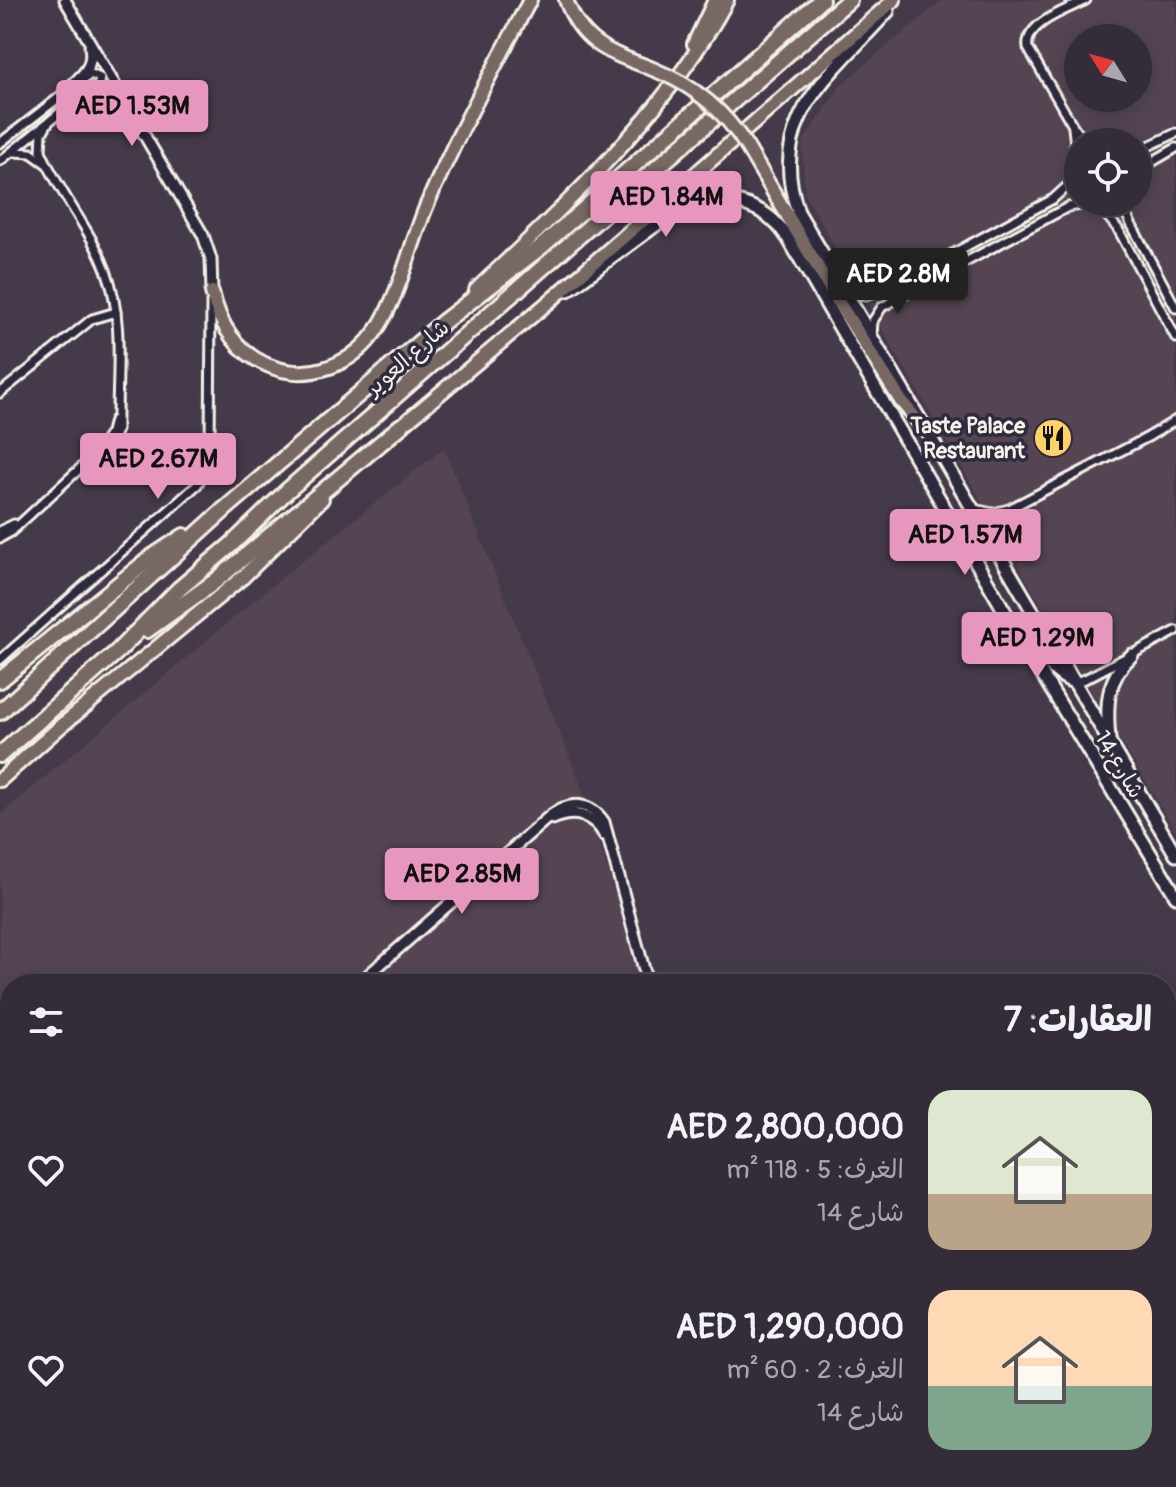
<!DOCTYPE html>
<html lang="ar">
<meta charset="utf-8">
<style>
:root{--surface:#342c38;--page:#3c3440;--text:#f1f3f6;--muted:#a9a7ae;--line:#4e4853;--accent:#e797bd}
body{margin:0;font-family:Pangolin,"Playpen Sans Arabic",sans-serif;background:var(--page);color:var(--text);direction:rtl;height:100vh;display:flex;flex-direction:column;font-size:30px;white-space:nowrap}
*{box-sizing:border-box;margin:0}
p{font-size:26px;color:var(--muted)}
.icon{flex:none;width:44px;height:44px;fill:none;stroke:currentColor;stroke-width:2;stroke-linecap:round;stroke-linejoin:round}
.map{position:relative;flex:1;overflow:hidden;direction:ltr}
.side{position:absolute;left:0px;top:974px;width:1176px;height:514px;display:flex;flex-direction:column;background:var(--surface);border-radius:32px 32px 0 0;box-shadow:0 4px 20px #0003,0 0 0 2px var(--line);direction:rtl}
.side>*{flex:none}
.needle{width:52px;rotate:307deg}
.fabs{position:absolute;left:1064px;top:24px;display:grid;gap:16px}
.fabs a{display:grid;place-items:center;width:88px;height:88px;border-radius:50%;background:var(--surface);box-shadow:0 4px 20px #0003,0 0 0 2px var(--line);font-size:40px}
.price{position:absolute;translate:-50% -68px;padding:0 18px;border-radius:8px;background:var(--accent);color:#111;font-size:26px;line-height:52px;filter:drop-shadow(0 2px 4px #0008)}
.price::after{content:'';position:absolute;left:50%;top:48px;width:24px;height:18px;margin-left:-12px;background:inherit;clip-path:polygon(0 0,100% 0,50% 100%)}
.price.current{background:#222;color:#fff}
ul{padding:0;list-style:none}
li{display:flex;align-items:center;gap:24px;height:200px;padding:0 24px}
li span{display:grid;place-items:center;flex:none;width:224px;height:160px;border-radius:24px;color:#555}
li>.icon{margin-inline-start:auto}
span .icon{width:96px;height:96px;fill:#fffc;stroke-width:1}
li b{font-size:34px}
h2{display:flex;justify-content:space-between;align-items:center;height:96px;padding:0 24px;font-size:34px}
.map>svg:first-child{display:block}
.built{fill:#544553;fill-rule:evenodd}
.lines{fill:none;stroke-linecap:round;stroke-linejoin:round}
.minor-casing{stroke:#f4f1e8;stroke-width:13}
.tertiary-casing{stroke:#f4f1e8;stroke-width:15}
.secondary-casing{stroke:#f4f1e8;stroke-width:17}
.primary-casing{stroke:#f4f1e8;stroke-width:18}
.motorway-casing{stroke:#f4f1e8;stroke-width:20}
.minor{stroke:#2f2a3d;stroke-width:7}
.tertiary{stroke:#2f2a3d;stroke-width:9}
.secondary{stroke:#2f2a3d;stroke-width:11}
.primary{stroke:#776864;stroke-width:12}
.motorway{stroke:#776864;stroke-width:14}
.primary-bridge-casing{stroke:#f4f1e8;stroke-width:18;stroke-linecap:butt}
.primary-bridge{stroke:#776864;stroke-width:12}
.labels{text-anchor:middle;stroke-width:7;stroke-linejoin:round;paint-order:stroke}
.street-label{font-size:22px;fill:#f4f1e8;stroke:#2f2a3d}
.poi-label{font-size:22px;font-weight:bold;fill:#f4f1e8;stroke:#2f2a3d;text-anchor:end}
</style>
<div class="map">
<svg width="1176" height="1487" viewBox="0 0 1176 1487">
<rect width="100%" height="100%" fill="#453a4a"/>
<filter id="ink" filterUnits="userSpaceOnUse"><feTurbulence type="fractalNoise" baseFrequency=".0125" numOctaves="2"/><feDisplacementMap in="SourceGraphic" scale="16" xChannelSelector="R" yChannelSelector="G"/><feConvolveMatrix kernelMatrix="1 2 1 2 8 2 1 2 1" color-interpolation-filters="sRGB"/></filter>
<g filter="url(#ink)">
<g class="built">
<path d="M943 0H1176V832L1092 693 805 195 802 143 843 83ZM1078 38H1138V98H1078ZM1078 142H1138V202H1078Z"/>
<path d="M444 448 579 780 644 984H10V1229L0 1227V815L268 589Z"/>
<path d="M189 1478H750L742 1487H196Z"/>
</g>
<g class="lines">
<defs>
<g id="minor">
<path d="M75 86 91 74 100 78 98 87 77 99"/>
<path d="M1073 128 1078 171"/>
<path d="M1085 142 1073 126 1028 48C1024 23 1067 10 1086 0"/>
<path d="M0 143 65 93"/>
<path d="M1138 151 1176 133"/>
<path d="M14 152 31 153 45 163"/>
<path d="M0 161 67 107"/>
<path d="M1138 170 1176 148"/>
<path d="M1076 176 1078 192"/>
<path d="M1122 202 1130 222 1176 308"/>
<path d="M1096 205 1112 202"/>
<path d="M1099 206 1118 229 1176 338"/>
<path d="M846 290 866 296 899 283 1053 199 1075 179"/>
<path d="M872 336 873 321 882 307 1068 207 1089 204"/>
<path d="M0 393 92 319 116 312"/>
<path d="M101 448 111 432 114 420"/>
<path d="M974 509 993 513 1009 509 1148 437 1176 420"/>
<path d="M0 531 14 524"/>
<path d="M0 538 11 532 88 461 111 444 117 430C116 378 125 320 106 270 90 228 59 193 41 151L42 133 48 123"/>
<path d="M0 660 197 485 207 467 210 451 211 302"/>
<path d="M1074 682 1085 679 1176 631"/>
<path d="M0 1429 10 1440"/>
<path d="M34 1478 36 1487"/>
<path d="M325 1478 331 1487"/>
<path d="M562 1478 568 1487"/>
<path d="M652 1478 685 1480"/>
<path d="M921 1478 926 1487"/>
<path d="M1049 1478 1055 1487"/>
<path d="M1129 1478 1134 1487"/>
<path d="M49 1487 50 1478"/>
<path d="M210 1487 221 1478"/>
<path d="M407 1487 419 1478"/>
<path d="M545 1487 553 1478"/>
<path d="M706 1487 713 1478"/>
<path d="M790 1487 791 1478"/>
<path d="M940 1487H979"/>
</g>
<g id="tertiary">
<path d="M65 0 203 235 211 259 212 292"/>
<path d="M63 94C77 78 95 70 90 47"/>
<path d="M65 108C90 99 96 83 124 102"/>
<path d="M553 819C574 809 594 815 604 835"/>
<path d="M358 984 551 815C570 801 590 801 604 822L648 984"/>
<path d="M0 1233 10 1237"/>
<path d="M0 1255 4 1245 10 1241"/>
<path d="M0 1262 10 1276"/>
<path d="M177 1478 185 1487"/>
</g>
<g id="secondary">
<path d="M888 11C832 75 765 117 798 212L1176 855"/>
<path d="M568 290 672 213C713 190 762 198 788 238L1019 636 1176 896"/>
<path d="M1020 636C1044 645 1045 672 1074 682"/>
<path d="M1109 739C1106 705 1106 679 1132 655"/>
<path d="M1166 1188 1176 1182"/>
<path d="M1166 1206 1176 1200"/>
<path d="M763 1487 771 1478"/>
<path d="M776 1487 784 1478"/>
</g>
<g id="primary">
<path d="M566 0C583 47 613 53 655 70"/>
<path d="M694 44 715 0"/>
<path d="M747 147 839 303 901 401 922 426"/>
<path d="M476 290C568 202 666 114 727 0"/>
<path d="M212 292C220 327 239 356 275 368 308 379 345 367 368 341 396 310 410 246 426 207 456 136 494 68 530 0"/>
<path d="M394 432 557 295 894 0"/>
<path d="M0 780 61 726 243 577 322 499"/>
</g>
<g id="motorway">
<path d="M147 630 213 583 401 426"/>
<path d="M0 680 152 557 184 536"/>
<path d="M0 712 225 509 442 323 541 247 821 0"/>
<path d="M0 755 118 651 179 589 231 545 288 490 849 0"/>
</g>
</defs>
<use href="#minor" class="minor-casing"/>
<use href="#tertiary" class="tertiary-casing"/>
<use href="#secondary" class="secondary-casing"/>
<use href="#primary" class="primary-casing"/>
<use href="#motorway" class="motorway-casing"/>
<use href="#minor" class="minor"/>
<use href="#tertiary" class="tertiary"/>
<use href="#secondary" class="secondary"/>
<use href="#primary" class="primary"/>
<use href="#motorway" class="motorway"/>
<defs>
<path id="primary-bridge" d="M655 70C695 86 725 111 747 147"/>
</defs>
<use href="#primary-bridge" class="primary-bridge-casing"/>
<use href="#primary-bridge" class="primary-bridge"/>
</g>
</g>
<defs>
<symbol id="restaurant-disc" viewBox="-11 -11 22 22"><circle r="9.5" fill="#ffd166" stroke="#2f2a3d"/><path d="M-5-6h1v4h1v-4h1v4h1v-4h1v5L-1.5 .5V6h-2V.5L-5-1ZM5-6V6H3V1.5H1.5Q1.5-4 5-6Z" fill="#111"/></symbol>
</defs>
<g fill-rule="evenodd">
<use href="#restaurant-disc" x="1031" y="416" width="44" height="44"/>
</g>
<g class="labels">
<g class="street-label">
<text transform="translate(407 357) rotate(-41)" y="8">شارع العوير</text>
<text transform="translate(1120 764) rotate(59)" y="8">شارع 14</text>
</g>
<g class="poi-label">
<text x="1025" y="433">Taste Palace<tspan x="1025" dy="25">Restaurant</tspan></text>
</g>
</g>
</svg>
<div class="fabs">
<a><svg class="needle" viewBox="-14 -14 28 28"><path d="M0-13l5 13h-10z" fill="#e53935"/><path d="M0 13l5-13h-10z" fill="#a9a7ae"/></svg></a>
<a><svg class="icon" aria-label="locate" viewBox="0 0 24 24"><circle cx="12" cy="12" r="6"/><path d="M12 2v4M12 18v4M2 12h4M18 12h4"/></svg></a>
</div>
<b class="price" style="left:132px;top:148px">AED 1.53M</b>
<b class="price" style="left:666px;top:239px">AED 1.84M</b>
<b class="price current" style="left:898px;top:316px">AED 2.8M</b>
<b class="price" style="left:158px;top:501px">AED 2.67M</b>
<b class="price" style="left:965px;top:577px">AED 1.57M</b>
<b class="price" style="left:1037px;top:680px">AED 1.29M</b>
<b class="price" style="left:462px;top:916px">AED 2.85M</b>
<section class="side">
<h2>العقارات: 7<svg class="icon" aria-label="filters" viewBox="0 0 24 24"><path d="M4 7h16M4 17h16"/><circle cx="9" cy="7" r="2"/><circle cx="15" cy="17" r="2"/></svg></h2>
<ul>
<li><span style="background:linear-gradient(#dfe7d0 65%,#b9a48a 0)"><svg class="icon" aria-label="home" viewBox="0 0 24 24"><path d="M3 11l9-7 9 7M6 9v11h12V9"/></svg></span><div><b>AED 2,800,000</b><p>الغرف: 5 · 118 m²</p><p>شارع 14</p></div><svg class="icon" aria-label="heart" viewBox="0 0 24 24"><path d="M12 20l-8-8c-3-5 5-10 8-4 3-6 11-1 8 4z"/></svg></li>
<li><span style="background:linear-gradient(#ffd9b3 60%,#7fa58c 0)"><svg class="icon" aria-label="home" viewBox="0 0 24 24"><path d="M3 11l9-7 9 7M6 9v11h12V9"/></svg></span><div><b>AED 1,290,000</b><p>الغرف: 2 · 60 m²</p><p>شارع 14</p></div><svg class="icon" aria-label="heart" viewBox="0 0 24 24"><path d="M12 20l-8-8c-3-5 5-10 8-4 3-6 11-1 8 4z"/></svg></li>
</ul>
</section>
</div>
